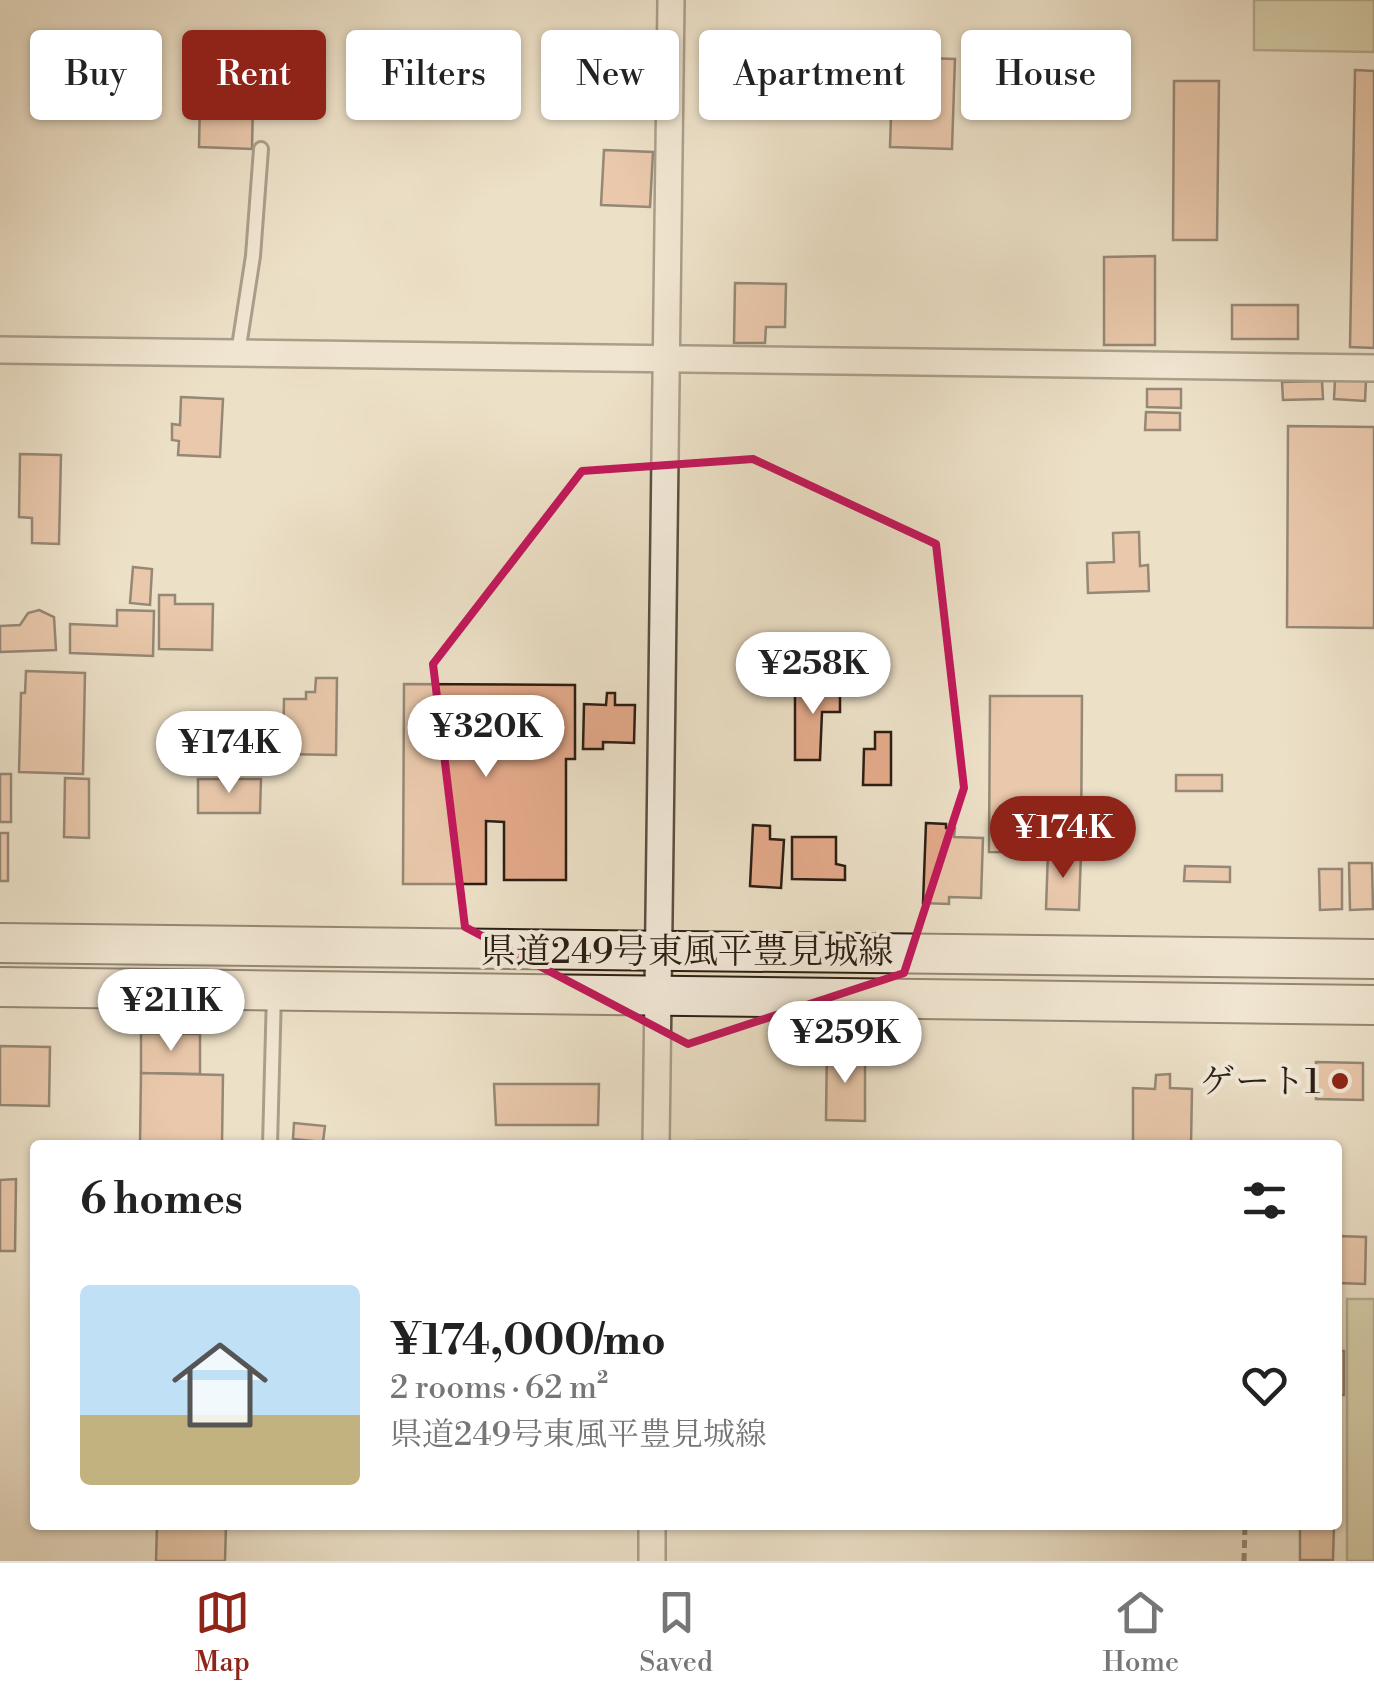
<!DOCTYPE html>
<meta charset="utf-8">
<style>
:root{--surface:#fff;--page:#f6f6f6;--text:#222;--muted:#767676;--line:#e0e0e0;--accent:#8f2418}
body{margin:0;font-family:"Libre Bodoni","Noto Serif JP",serif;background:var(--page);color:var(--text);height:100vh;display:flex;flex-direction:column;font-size:38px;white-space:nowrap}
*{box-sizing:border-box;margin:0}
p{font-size:32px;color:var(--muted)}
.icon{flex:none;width:55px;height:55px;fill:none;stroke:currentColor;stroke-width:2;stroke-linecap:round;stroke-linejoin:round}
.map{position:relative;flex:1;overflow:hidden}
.side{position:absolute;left:30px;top:1140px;width:1312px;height:390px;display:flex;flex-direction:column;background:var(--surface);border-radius:10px;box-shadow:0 2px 8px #0004}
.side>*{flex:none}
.banner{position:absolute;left:30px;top:30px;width:1315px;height:90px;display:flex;gap:20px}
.price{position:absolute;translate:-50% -85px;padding:0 22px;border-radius:35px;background:#fff;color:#222;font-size:32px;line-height:65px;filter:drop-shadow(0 2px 5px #0008)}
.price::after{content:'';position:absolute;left:50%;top:60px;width:30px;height:22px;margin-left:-15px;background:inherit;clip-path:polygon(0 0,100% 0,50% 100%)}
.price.active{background:var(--accent);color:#fff}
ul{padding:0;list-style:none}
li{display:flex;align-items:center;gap:30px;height:250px;padding:0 50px}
li span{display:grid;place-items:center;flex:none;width:280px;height:200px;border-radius:10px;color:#555}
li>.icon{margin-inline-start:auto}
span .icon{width:120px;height:120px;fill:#fffc;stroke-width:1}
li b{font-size:42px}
h2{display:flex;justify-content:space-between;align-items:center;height:120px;padding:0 50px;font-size:42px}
.pill{padding:0 35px;border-radius:10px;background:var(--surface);box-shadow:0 2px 8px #0004;font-size:35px;line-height:90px}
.pill.active{background:var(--accent);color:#fff}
.tabs{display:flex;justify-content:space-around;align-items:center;height:140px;border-top:2px solid var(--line);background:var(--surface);font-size:28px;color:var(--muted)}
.tabs a{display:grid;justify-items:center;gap:5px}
.tabs .active{color:var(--accent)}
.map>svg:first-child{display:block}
.green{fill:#bec091;stroke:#746f52;stroke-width:2.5}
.building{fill:#e4aa8b;stroke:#2a1e14;stroke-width:2.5}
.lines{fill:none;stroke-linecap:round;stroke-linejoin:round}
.lane-casing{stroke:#5a4e41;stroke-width:18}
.street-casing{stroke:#5a4e41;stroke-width:30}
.secondary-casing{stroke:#2a1e14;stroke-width:42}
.path{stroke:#2a1e14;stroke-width:5;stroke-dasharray:8 5;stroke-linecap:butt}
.lane{stroke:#f3ebdb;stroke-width:12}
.street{stroke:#f3ebdb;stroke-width:25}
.secondary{stroke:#f3ebdb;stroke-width:38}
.marked{fill:none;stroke:#c2185b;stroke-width:8;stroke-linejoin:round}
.poi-dot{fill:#8f2418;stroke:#f3ebdb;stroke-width:4}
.labels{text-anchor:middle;stroke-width:8;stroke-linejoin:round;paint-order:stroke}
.street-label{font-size:35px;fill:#2a1e14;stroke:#f3ebdb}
.poi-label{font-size:35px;fill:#2a1e14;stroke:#f3ebdb;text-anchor:end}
</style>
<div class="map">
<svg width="1374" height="1561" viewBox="0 0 1374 1561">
<rect width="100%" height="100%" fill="#ece0c7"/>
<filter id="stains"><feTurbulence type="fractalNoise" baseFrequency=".002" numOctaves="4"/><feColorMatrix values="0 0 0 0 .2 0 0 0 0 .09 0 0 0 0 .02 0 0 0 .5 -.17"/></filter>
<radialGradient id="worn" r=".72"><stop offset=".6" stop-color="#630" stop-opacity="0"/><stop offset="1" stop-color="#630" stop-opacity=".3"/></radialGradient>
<g class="green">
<path d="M1254 0H1374V52L1254 50Z"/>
<rect x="1347" y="1299" width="27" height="262"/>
</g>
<g class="building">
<path d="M201 54 254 56 252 149 199 147Z"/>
<path d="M893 57 955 59 952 149 890 147Z"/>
<path d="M1089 65 1107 66 1106 90 1088 89Z"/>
<path d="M1355 70 1374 71V348L1350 347Z"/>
<path d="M1174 81H1219L1217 240H1173Z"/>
<path d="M604 150 653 152 650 207 601 205Z"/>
<path d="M1155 256V345H1104V257Z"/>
<path d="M735 283 786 284 785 327H766L765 343H734Z"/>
<rect x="1232" y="305" width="66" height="34"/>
<path d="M1335 379 1366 381 1365 401 1334 399Z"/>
<path d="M1322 381 1323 399 1283 400 1282 382Z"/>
<path d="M1147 389H1181V408L1147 407Z"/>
<path d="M181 397 223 399 220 457 178 455 179 441 172 440V424L180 425Z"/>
<path d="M1146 412 1180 413V430H1145Z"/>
<path d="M1288 426 1374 427V628L1287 627Z"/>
<path d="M20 454 61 455 59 544 32 543V518L19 517Z"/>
<path d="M1139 532 1140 566 1148 565 1149 591 1088 593 1087 563 1114 562 1113 533Z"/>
<path d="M133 567 152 569 150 605 130 603Z"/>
<path d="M159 595H175V604H213L212 650 159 649Z"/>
<path d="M39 610 54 617 56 650 0 652V626L20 625 28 613Z"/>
<path d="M117 610 154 611 153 656 70 653V624L117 626Z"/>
<path d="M26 671 85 673 83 774 19 772 21 693H25Z"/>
<path d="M316 678H337L336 755 283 754 284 699H306V692H315Z"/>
<path d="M404 684 575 685V759H566V880H504V822L486 821V884H403Z"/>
<path d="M795 684H840V712H822L820 760H795Z"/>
<path d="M607 693H615V705H635L634 743 603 742V749H583L584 704 606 705Z"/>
<path d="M990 696H1082L1081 853 989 852Z"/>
<path d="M875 732H891V785H863L864 749H875Z"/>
<rect x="0" y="774" width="11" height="48"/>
<rect x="1176" y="775" width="46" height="16"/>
<path d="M65 778 89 779V838L64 837Z"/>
<path d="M198 779H261L260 813H198Z"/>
<path d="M926 823 946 824V828H955L954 837 983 838 981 898 949 897V904L923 903Z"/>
<path d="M753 825 770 826V839L784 840 781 888 750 886Z"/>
<rect x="0" y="833" width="8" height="48"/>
<path d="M792 837H836V864L845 866V880L792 879Z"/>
<path d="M1048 852 1081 853 1079 910 1046 909Z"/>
<path d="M1349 863H1372L1373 909 1350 910Z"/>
<path d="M1185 866 1230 867V882L1184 881Z"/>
<path d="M1319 869H1342V909L1320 910Z"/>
<path d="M141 1033 200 1034V1074L141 1073Z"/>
<path d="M827 1042H839V1057L865 1058V1121L826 1120Z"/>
<path d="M0 1046 50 1047 49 1106 0 1105Z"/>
<path d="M1316 1062 1363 1063V1100L1316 1099Z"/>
<path d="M141 1073 223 1075 222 1145H140Z"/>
<path d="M1170 1074V1088L1192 1089 1191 1145H1133V1088L1155 1089 1156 1075Z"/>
<path d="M494 1084H599L598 1125H496Z"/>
<path d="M294 1123 325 1126 323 1142 293 1139Z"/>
<rect x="696" y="1141" width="52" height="4"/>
<path d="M16 1179 15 1251H0V1180Z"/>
<path d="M1338 1236 1366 1237 1365 1284 1338 1283Z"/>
<rect x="1338" y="1351" width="6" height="44"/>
<path d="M157 1525H226L225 1561H156Z"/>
<path d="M1300 1525H1334L1333 1560H1300Z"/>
</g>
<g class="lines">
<defs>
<g id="lane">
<path d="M238 353 253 256 261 149"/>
<path d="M270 1145 274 993"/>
</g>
<g id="street">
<path d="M0 350 1374 368"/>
<path d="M656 1145 671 0"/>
<path d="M652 1561V1525"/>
</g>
<g id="secondary">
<path d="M0 943 1374 959"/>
<path d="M0 987 1374 1005"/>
</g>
</defs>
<use href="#lane" class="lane-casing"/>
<use href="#street" class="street-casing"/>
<use href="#secondary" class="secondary-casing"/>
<path class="path" d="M1244 1561 1245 1525"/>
<use href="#lane" class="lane"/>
<use href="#street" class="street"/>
<use href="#secondary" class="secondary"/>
</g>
<path d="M0 0H1374V1561H0ZM753 459 936 544 964 788 904 973 688 1044 465 927 433 664 582 471Z" fill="#ece0c7" fill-opacity=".55" fill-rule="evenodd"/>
<path class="marked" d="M753 459 936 544 964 788 904 973 688 1044 465 927 433 664 582 471Z"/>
<circle class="poi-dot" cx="1340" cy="1081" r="10"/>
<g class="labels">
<g class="street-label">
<text x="687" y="963">県道249号東風平豊見城線</text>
</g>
<g class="poi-label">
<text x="1320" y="1093">ゲート1</text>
</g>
</g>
<rect width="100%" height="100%" filter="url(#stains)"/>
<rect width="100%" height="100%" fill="url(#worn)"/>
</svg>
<b class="price" style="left:813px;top:717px">¥258K</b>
<b class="price" style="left:486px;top:780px">¥320K</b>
<b class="price" style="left:229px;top:796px">¥174K</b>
<b class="price active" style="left:1063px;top:881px">¥174K</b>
<b class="price" style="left:171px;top:1054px">¥211K</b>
<b class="price" style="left:845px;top:1086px">¥259K</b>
<div class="banner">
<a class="pill">Buy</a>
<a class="pill active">Rent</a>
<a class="pill">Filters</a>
<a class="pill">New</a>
<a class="pill">Apartment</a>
<a class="pill">House</a>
</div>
<section class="side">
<h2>6 homes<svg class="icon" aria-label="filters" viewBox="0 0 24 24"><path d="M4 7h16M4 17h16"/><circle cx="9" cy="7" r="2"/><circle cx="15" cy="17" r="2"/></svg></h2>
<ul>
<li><span style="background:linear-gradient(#bfe0f5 65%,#c2b280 0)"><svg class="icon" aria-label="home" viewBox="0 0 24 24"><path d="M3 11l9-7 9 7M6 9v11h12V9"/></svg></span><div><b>¥174,000/mo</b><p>2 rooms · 62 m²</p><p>県道249号東風平豊見城線</p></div><svg class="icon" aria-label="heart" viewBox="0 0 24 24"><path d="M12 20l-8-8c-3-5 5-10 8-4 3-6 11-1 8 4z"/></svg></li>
</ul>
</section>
</div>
<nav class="tabs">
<a class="active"><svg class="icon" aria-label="map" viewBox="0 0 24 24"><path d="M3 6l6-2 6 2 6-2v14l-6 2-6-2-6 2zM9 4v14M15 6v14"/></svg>Map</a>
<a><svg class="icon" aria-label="saved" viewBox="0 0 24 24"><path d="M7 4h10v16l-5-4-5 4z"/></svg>Saved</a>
<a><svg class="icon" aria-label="home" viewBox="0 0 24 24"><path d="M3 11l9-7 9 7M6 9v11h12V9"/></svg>Home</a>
</nav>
